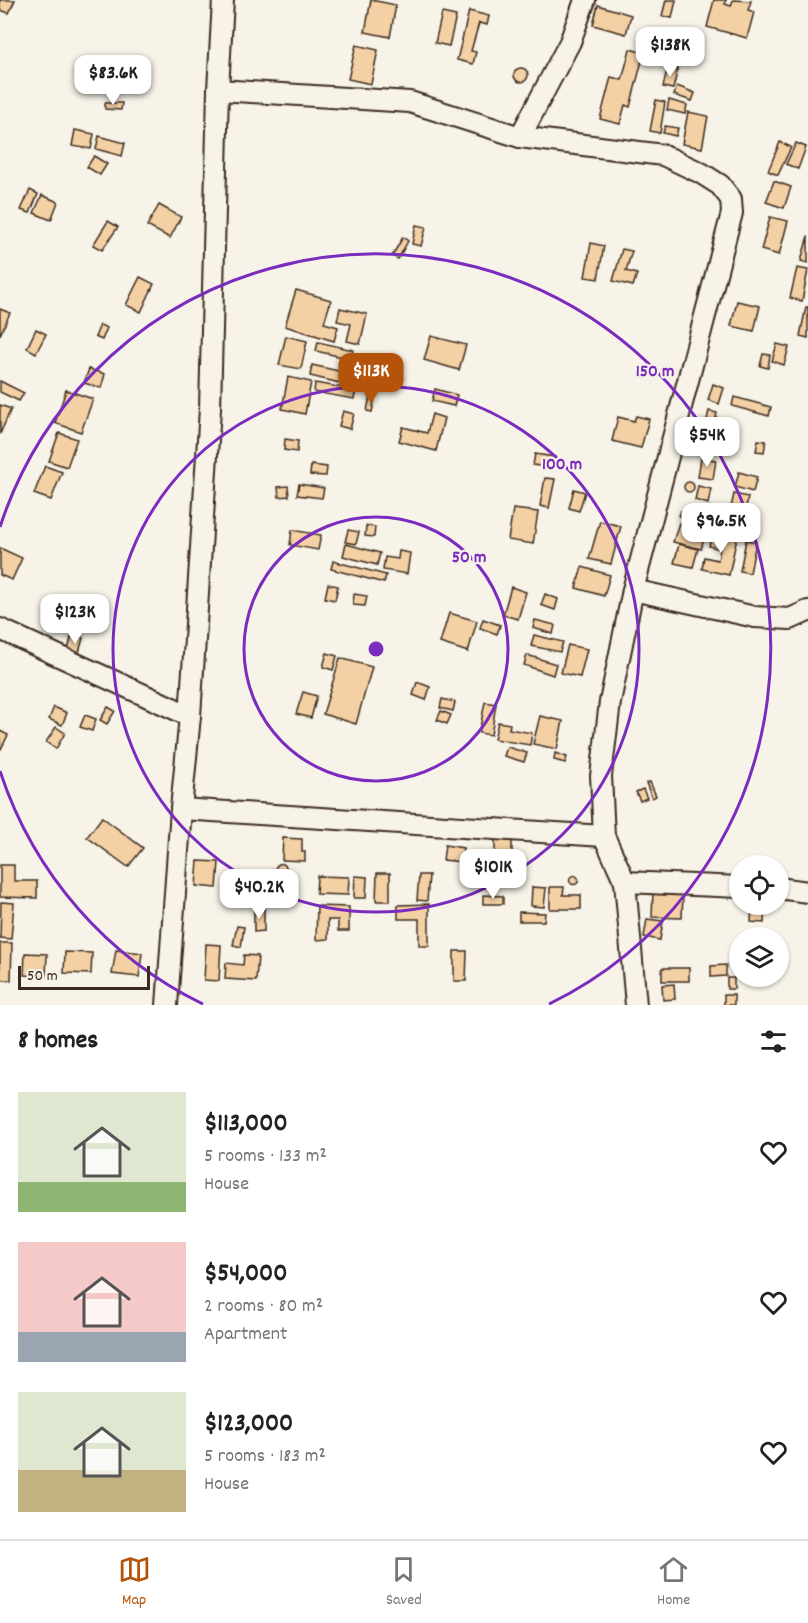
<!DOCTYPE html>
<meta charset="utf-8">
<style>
:root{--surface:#fff;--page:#f2f2f2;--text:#222;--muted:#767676;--line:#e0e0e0;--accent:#b45309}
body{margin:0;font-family:Dekko,sans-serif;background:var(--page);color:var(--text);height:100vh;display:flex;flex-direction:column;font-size:22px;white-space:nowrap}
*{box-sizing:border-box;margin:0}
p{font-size:20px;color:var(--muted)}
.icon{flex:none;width:33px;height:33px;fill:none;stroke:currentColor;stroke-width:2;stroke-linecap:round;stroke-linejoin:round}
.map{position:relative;height:1005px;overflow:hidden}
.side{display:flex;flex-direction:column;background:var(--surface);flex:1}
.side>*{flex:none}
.fabs{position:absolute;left:729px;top:855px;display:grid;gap:12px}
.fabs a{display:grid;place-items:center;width:60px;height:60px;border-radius:50%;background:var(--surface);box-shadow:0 2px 4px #0004;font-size:30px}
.scale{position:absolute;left:18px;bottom:15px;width:132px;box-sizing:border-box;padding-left:6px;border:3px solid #3b2a1e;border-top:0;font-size:16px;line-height:21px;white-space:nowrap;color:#3b2a1e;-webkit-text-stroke:4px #f7f3e8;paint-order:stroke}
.price{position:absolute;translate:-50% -51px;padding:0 14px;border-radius:12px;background:#fff;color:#222;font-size:20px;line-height:39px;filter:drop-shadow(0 2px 3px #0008)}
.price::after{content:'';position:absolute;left:50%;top:36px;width:18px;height:14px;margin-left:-9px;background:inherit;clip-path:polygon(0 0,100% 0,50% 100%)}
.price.current{background:var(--accent);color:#fff}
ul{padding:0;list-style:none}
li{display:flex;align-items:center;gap:18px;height:150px;padding:0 18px}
li span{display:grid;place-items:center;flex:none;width:168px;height:120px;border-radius:0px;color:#555}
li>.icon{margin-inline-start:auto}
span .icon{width:72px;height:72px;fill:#fffc;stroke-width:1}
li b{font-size:26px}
h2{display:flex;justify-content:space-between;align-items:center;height:72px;padding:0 18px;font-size:26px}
.menu{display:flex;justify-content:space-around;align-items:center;height:84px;border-top:2px solid var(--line);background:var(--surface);font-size:16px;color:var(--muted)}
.menu a{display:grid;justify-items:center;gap:3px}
.menu .current{color:var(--accent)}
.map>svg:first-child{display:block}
.building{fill:#f4d1a5;stroke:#3b2a1e;stroke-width:1.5}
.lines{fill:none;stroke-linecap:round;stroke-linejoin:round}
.minor-casing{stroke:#3b2a1e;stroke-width:24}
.minor{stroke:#f7f3e8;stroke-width:20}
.ring{fill:none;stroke:#7b2cbf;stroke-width:3}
.centre{fill:#7b2cbf;stroke:#f7f3e8;stroke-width:3}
.ring-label{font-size:18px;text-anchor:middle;font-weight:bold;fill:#7b2cbf;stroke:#f7f3e8;stroke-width:4.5;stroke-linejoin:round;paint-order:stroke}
</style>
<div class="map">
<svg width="808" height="1005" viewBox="0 0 808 1005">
<rect width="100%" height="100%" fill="#f7f3e8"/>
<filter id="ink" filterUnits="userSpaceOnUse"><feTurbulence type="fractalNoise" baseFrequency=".0167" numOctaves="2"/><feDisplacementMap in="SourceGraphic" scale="12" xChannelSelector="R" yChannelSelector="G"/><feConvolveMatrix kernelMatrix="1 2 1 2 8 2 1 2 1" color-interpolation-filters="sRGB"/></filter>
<g filter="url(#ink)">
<g class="building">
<path d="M0 0H15L9 13 0 10Z"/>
<path d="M371 0 396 5 390 37 365 32Z"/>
<path d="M666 0H676L672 18 662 16Z"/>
<path d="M714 0H726L725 4 731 6 733 0 751 1 748 10 754 12 747 38 707 27Z"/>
<path d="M598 5 631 15 626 34 593 25Z"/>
<path d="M469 11 489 16 487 25 479 23 471 51 476 52 473 64 457 60Z"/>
<path d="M442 13 456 16 449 46 435 43Z"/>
<path d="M677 36 685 40 676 55 669 52Z"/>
<path d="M356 45 378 50 371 84 348 79Z"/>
<path d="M630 49 644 53 630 107 625 105 620 124 600 119 611 77 622 80Z"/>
<path d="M668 66 678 68 673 89 663 87Z"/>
<circle cx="521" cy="75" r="7"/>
<path d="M677 86 695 93 692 101 674 95Z"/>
<path d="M656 100 665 102 660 133 650 131Z"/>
<path d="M669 100 687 105 685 114 667 110Z"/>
<path d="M105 103H122L121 110 105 109Z"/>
<path d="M688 112 708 116 702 148 682 144Z"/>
<path d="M665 126 678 128 676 136 663 133Z"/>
<path d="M75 130 94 134 91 149 72 146Z"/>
<path d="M99 136 125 143 122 156 96 149Z"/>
<path d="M780 142 791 147 778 175 768 171Z"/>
<path d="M796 143 806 147 798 169 786 164Z"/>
<path d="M94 156 107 164 100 175 87 167Z"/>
<path d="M774 181 791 187 784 208 766 202Z"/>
<path d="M30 190 38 194 30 213 21 210Z"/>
<path d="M42 195 58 202 51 220 34 213Z"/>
<path d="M159 205 181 217 170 238 147 226Z"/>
<path d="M770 217 788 221 779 255 761 250Z"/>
<path d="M108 221 118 227 102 250 93 245Z"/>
<path d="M416 225 426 227 421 246 412 244Z"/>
<path d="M808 236V263L801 261Z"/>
<path d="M403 237 408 241 398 259 392 256Z"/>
<path d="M591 243 604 246 598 279 585 277Z"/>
<path d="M622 249 632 251 626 271 637 274 633 286 613 281Z"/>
<path d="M797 268 808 270 802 301 790 298Z"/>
<path d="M140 277 154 284 141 312 126 305Z"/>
<path d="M296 290 331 300 324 323 338 327 334 341 285 326Z"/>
<path d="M737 301 760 306 754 331 731 326Z"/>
<path d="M806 307H808V338L800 336Z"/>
<path d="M340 308 367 314 360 344 347 341 351 324 337 321Z"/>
<path d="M0 309 10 313 0 335Z"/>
<path d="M100 325 107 328 102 340 95 337Z"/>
<path d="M36 329 46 334 36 353 27 348Z"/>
<path d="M286 336 307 341 301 369 279 365Z"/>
<path d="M431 336 466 345 459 370 424 360Z"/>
<path d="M318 342 353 350 351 359 316 351Z"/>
<path d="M777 344 789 347 784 365 772 361Z"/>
<path d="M763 354 770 355 768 368 760 366Z"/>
<path d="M356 359 364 361 361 379 352 378Z"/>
<path d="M312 365 343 372 340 383 310 376Z"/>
<path d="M374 367 383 369 379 388 370 386Z"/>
<path d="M89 369 105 374 101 388 84 383Z"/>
<path d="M288 377 311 382 305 414 282 409Z"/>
<path d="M0 381 24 393 19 401 0 392Z"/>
<path d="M315 383 356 390 354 399 314 392Z"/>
<path d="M713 384 724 388 719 404 708 400Z"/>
<path d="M435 389 457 395 454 406 432 401Z"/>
<path d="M66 390 93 399 81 432 55 423Z"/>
<path d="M370 396 375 397 372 412 367 411Z"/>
<path d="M734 397 771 407 769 416 732 406Z"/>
<path d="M0 405 11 409 0 434Z"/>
<path d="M343 411 354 414 350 429 339 426Z"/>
<path d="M709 411 717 413 714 426 706 424Z"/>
<path d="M432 414 444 418 436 451 399 441 403 427 427 433Z"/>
<path d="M636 416 649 419 641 448 612 441 618 417 634 421Z"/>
<path d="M59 433 77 439 67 467 49 461Z"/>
<path d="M285 439 298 441 297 452 284 450Z"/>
<path d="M758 440 766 441 764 452 756 451Z"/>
<path d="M535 454 555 457 553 468 533 465Z"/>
<path d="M701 458 716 460 713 479 698 477Z"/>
<path d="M311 465 327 467 326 476 310 475Z"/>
<path d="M45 466 62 472 51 500 34 494Z"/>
<path d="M739 472 757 477 753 492 735 487Z"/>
<path d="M545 478 555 479 549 508 540 506Z"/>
<circle cx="689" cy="487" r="5"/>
<path d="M299 484 324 488 322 498 297 495Z"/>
<path d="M288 486 289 496 279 497 278 487Z"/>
<path d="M698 486 711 489 708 504 695 500Z"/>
<path d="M574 489 585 492 579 511 569 508Z"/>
<path d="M734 494 748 497 742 529 727 526Z"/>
<path d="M513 509 538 512 533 544 508 540Z"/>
<path d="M681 511 700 516 699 521 679 516Z"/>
<path d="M600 521 621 526 611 564 589 559Z"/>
<path d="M679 523 706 531 701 549 673 542Z"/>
<path d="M366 526 375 527 374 537 365 536Z"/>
<path d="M292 530 321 535 318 550 290 545Z"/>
<path d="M348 530 359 532 356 544 345 542Z"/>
<path d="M712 532 737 537 729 575 702 569 704 557 718 560 720 549 709 546Z"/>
<path d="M746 540 756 542 750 573 740 571Z"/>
<path d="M346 544 380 553 377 565 343 556Z"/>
<path d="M679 544 698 549 693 567 674 563Z"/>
<path d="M0 548 22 558 12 580 0 575Z"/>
<path d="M399 551 410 553 407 574 383 570 385 557 398 559Z"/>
<path d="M333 561 386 575 384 583 331 569Z"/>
<path d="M582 567 610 575 604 596 576 588Z"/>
<path d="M328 584 338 586 335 600 325 598Z"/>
<path d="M511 587 526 592 518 619 503 615Z"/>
<path d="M354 594 367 596 365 606 353 605Z"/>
<path d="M545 594 558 599 555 610 541 605Z"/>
<path d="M449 613 477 621 468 652 440 643Z"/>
<path d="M483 619 500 625 497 634 480 628Z"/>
<path d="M535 620 555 625 553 634 533 628Z"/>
<path d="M72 634 83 638 78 656 67 654Z"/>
<path d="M534 635 563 642 560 652 531 646Z"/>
<path d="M568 645 587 649 580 677 561 673Z"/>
<path d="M327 653 337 656 333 670 323 667Z"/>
<path d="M527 655 556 664 553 675 524 665Z"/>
<path d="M340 658 372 667 356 724 323 714Z"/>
<path d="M417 682 430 687 426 700 413 695Z"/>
<path d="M303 692 317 696 311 718 296 714Z"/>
<path d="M442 699 455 702 453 711 440 708Z"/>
<path d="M485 702 496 704 491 735 479 733Z"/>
<path d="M54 707 67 713 62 725 49 719Z"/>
<path d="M108 707 115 711 107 724 100 720Z"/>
<path d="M441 711 451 715 447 724 437 720Z"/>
<path d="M85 715 96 719 92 731 80 727Z"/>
<path d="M540 716 563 721 557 749 533 744Z"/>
<path d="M498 722 510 724 509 729 532 733 530 745 494 739Z"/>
<path d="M56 727 65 733 56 749 46 742Z"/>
<path d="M0 731 8 735 1 749H0Z"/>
<path d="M507 747 527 753 524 762 504 756Z"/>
<path d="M555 753 567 757 565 763 554 760Z"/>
<path d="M650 782 656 796 652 798 646 783Z"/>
<path d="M643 789 647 798 640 801 636 792Z"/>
<path d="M102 817 143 848 128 867 87 837Z"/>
<path d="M283 838 302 839V852H305V861L282 860Z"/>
<rect x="495" y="838" width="17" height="20"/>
<path d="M445 845 463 848 462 862 443 860Z"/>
<path d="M198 861 219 862 217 888 196 886Z"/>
<circle cx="281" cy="869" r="5.5"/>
<path d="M0 865H14V881H37V898L0 897Z"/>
<path d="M377 873H390V901H376Z"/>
<path d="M419 875H429L427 901 417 900Z"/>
<circle cx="574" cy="880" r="4.5"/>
<path d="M317 876 349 877 348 895 316 894Z"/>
<path d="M355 876 367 877 366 898H354Z"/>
<path d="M532 887 546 888 544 907 531 906Z"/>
<path d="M550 887H564L563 895H581V909H550Z"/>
<path d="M653 892 683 893 682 918 652 917Z"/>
<path d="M483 895 503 896V904H483Z"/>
<path d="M1 902 14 903 11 939 0 938Z"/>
<path d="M429 904V946H419V919H398V905Z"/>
<path d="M752 904H765L764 923 751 922Z"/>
<path d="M317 906 349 907V931H338V920H328V939L316 940Z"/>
<path d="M254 908H264V931L254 932Z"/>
<path d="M519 912 545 913 544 921H519Z"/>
<path d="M647 919 663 921 660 940 644 937Z"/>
<path d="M237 926 244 927 241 947 233 945Z"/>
<path d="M0 943H12L11 980H0Z"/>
<path d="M206 944 221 945 219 981 204 980Z"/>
<path d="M116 950 142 953 139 977 112 974Z"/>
<path d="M454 951H467L466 981H454Z"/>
<path d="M65 952 92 953 91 974 64 973Z"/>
<path d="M25 953 47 954 46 976 24 975Z"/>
<path d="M244 955 258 956 256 981 225 979 226 963 243 965Z"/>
<path d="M726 965V976L711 977V966Z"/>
<rect x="662" y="968" width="27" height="13"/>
<path d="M747 976H775V979L747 981Z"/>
<rect x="727" y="978" width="7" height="11"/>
<path d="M674 984 675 999 663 1000 662 985Z"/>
<rect x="724" y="995" width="10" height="10"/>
</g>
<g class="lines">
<defs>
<g id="minor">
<path d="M218 90 410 102 520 137 663 155 701 173 720 185 731 199 732 213 633 590 610 702 601 776 604 836 625 882 636 1005"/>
<path d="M520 137 570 42 585 0"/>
<path d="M633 590 755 617 790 619 808 611"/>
<path d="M0 629 190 716"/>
<path d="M181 809 604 836"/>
<path d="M625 882 740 887"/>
<path d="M778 888 808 892"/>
<path d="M167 1005 181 809 190 716 210 409 218 90 223 0"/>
</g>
</defs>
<use href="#minor" class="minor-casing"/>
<use href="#minor" class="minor"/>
</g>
</g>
<g class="ring">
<circle cx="376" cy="649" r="132"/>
<circle cx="376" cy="649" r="263"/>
<path d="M203 1004A395 395 0 0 1 0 771M0 527A395 395 0 1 1 549 1004"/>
</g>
<circle cx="376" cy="649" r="9" class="centre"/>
<g class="ring-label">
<text x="655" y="376">150 m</text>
<text x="562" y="469">100 m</text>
<text x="469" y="562">50 m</text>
</g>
</svg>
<div class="fabs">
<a><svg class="icon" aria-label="locate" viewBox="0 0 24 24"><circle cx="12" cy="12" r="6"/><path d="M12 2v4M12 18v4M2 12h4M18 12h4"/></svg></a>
<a><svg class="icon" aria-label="layers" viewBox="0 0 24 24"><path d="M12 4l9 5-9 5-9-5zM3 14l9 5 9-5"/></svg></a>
</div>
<div class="scale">50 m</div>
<b class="price" style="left:670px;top:78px">$138K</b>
<b class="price" style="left:113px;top:106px">$83.6K</b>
<b class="price current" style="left:371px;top:404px">$113K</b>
<b class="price" style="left:707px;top:468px">$54K</b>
<b class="price" style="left:721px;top:554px">$96.5K</b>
<b class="price" style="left:75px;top:645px">$123K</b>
<b class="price" style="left:493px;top:900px">$101K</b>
<b class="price" style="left:259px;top:920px">$40.2K</b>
</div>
<section class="side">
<h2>8 homes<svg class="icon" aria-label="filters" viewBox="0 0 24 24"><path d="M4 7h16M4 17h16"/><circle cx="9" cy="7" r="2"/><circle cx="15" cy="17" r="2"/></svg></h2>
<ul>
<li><span style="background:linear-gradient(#dfe7d0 75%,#8fb573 0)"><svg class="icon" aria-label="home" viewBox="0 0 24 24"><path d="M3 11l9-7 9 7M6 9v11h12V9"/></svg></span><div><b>$113,000</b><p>5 rooms · 133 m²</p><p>House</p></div><svg class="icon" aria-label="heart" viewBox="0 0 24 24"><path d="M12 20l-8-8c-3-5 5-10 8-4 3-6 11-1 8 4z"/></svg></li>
<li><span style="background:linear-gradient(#f6c9c9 75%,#9aa5b1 0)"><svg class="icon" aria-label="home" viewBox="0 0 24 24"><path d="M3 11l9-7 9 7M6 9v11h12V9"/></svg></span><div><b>$54,000</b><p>2 rooms · 80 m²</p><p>Apartment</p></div><svg class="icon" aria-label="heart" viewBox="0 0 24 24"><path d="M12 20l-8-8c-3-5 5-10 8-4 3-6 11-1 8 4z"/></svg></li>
<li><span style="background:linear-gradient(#dfe7d0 65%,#c2b280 0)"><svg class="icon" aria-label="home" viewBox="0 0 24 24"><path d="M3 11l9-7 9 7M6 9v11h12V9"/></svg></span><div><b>$123,000</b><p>5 rooms · 183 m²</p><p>House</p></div><svg class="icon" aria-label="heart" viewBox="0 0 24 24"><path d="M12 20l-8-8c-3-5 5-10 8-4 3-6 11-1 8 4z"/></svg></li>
</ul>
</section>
<nav class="menu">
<a class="current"><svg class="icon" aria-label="map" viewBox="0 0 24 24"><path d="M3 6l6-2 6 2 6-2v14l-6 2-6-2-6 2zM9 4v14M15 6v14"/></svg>Map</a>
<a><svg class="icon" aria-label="saved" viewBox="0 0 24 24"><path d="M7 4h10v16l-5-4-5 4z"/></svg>Saved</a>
<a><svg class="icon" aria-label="home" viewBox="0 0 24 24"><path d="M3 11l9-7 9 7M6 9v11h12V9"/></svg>Home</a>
</nav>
